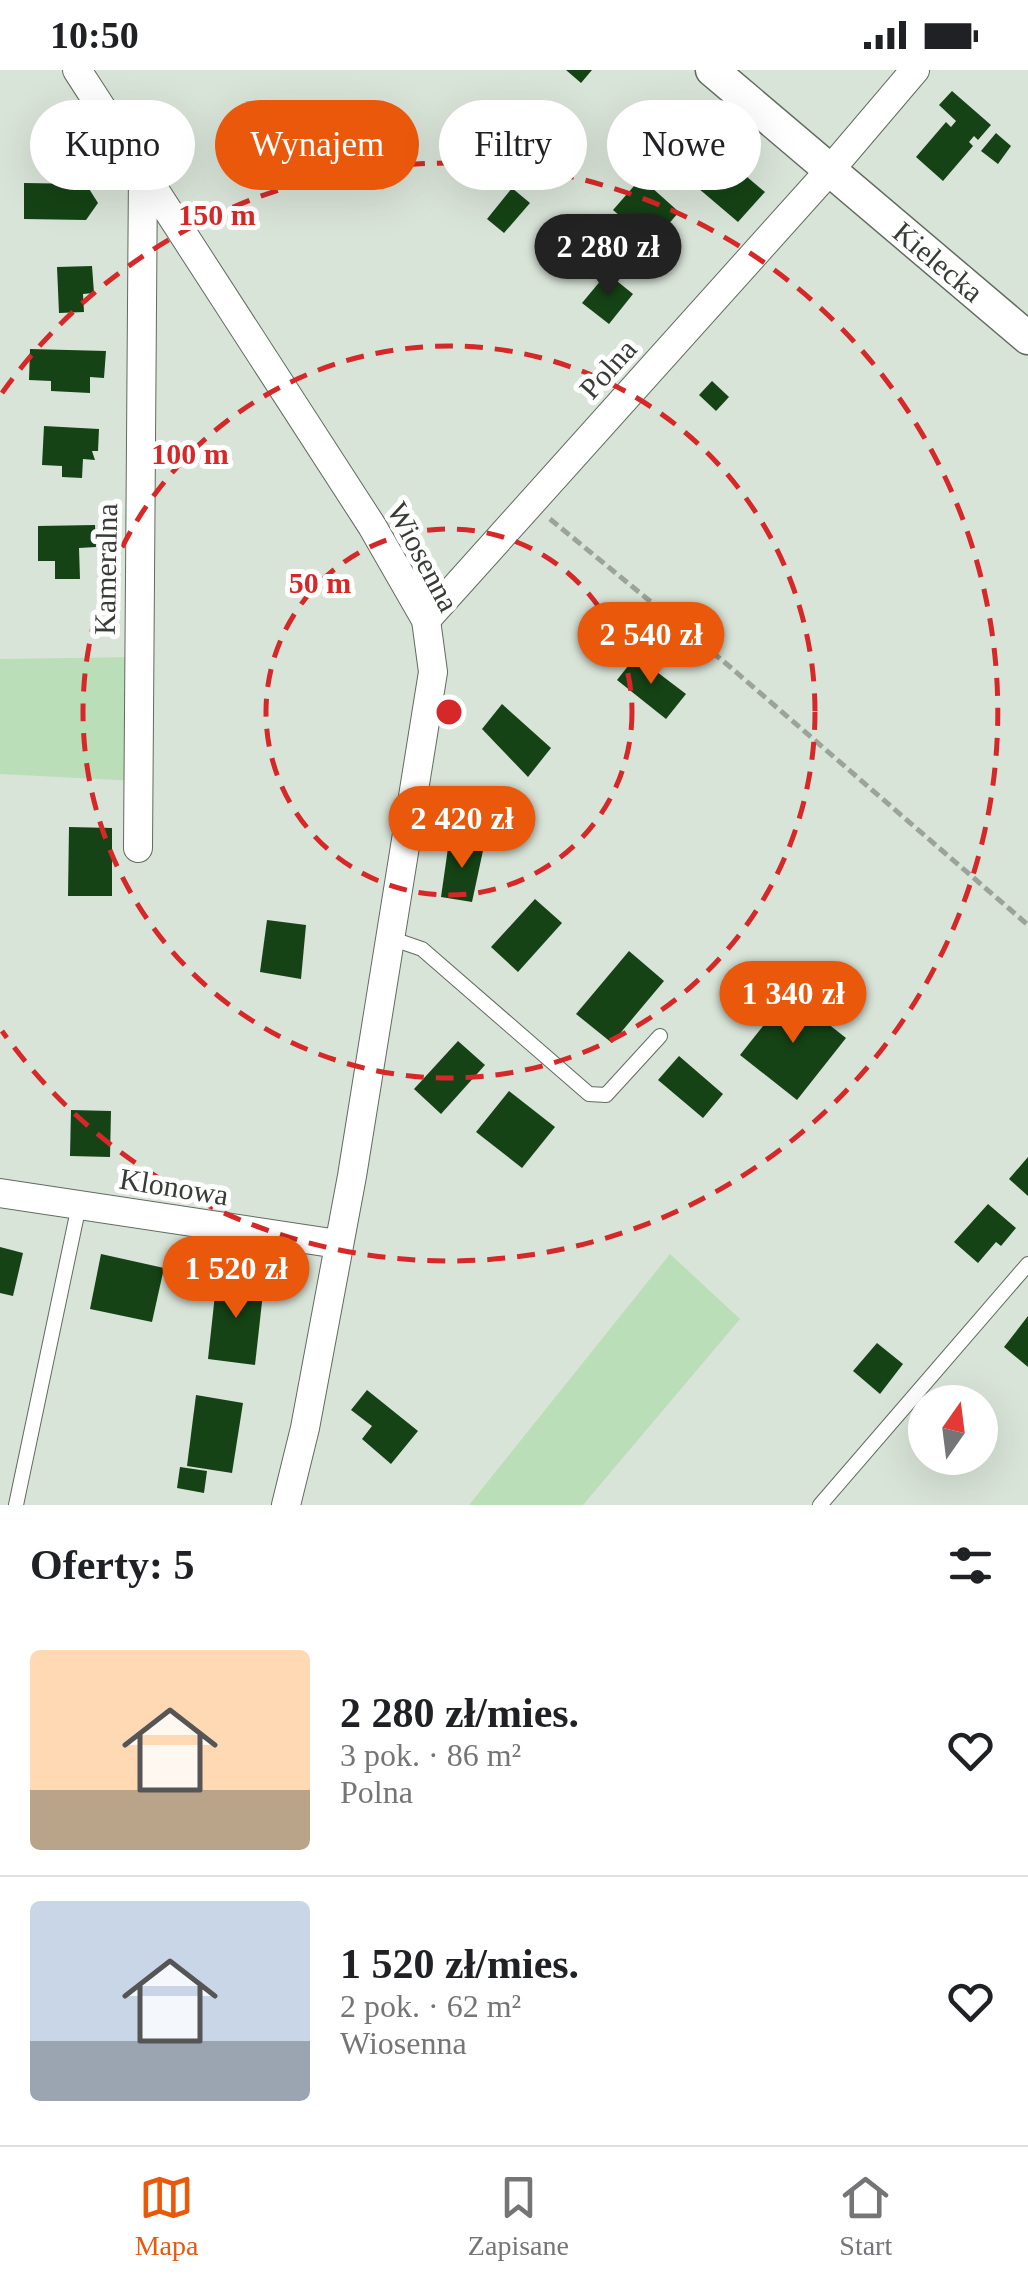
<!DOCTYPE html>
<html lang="pl">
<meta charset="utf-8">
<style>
:root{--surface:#fff;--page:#f6f6f6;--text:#202124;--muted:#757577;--line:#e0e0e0;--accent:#ea580c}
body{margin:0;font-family:Georgia,serif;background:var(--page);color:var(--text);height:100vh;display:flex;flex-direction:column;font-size:38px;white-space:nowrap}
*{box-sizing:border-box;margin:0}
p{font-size:32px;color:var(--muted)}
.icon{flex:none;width:55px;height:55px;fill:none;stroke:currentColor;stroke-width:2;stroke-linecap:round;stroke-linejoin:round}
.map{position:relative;height:1435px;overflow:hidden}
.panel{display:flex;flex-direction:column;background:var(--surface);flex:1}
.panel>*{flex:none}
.banner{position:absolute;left:30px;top:30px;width:970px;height:90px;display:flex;gap:20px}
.needle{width:65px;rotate:14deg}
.buttons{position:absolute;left:908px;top:1315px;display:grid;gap:20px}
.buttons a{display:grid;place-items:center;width:90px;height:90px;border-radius:50%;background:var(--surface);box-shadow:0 10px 40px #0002;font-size:50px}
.price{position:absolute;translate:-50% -85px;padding:0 22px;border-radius:35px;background:var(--accent);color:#fff;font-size:32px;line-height:65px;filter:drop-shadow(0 2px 5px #0008)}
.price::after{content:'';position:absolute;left:50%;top:60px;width:30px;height:22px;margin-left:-15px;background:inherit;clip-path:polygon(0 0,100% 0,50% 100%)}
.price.selected{background:#222;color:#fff}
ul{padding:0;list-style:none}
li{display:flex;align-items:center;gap:30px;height:250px;padding:0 30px}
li+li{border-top:2px solid var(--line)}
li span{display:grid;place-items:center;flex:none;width:280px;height:200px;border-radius:10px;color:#555}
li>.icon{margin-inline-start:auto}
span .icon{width:120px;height:120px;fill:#fffc;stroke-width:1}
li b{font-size:42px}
h2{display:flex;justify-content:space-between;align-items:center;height:120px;padding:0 30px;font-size:42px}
.tag{padding:0 35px;border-radius:45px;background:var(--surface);box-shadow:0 10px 40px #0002;font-size:35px;line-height:90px}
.tag.selected{background:var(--accent);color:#fff}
.status{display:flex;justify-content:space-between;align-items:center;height:70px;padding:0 50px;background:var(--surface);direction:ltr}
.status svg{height:28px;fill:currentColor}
.tabs{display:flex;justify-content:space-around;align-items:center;height:140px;border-top:2px solid var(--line);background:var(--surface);font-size:28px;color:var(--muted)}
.tabs a{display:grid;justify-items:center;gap:5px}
.tabs .selected{color:var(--accent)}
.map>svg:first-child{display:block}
.green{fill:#badeb7}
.building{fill:#154315}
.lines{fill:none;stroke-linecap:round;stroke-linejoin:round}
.service-casing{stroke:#616b60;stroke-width:16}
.minor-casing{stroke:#616b60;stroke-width:30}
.tertiary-casing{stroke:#616b60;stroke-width:35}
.path{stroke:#9ba39a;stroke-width:5;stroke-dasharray:10 5;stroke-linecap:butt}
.service{stroke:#fff;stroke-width:14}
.minor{stroke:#fff;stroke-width:28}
.tertiary{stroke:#fff;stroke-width:32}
.ring{fill:none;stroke:#d62828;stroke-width:5;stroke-dasharray:18 12}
.labels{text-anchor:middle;stroke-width:10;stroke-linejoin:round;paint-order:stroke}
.street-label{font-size:30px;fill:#383c37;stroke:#fff}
.centre{fill:#d62828;stroke:#fff;stroke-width:5}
.ring-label{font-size:30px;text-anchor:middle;font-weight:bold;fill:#d62828;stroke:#fff;stroke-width:10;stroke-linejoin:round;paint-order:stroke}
</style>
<div class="status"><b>10:50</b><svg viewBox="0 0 49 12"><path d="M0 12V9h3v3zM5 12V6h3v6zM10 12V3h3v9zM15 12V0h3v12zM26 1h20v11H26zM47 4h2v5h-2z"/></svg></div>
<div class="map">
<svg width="1028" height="1435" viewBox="0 0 1028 1435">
<rect width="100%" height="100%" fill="#d9e4d8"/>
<g class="green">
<path d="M137 587 138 711 0 704V589Z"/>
<path d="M670 1184 740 1249 583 1435H469Z"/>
</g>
<g class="building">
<path d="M566 0H592L581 13Z"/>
<path d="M952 21 991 55 978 70 974 66 969 72 973 76 943 111 916 87 946 52 951 57 956 51 939 35Z"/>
<path d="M689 58 765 122 738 152 665 90Z"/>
<path d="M996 63 1011 76 998 94 981 81Z"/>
<path d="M641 108 679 142 652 173 613 140Z"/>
<path d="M24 113 86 114 98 133 86 150 24 149Z"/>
<path d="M512 118 530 133 504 163 487 149Z"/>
<path d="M92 196 94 223 83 224 84 242 59 243 57 197Z"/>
<path d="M607 203 633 224 609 254 582 233Z"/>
<path d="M30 279 106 281 104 308 90 307V323L51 321V311L29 310Z"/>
<path d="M712 311 729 327 716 341 699 325Z"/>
<path d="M44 356 99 359 98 381H92L95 390 83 389 82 408 62 407V396L42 395Z"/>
<path d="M95 455 96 477 79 478 80 509H55V491H38V456Z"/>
<path d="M636 586 686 624 666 649 617 610Z"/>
<path d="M502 634 551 678 528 707 482 659Z"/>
<path d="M69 757 112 758V826H68Z"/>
<path d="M449 771 484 776 472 832 441 827Z"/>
<path d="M535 829 562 853 518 902 491 877Z"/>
<path d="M267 850 306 855 301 909 260 902Z"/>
<path d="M629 881 664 911 612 973 576 944Z"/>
<path d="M789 923 846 968 797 1030 740 985Z"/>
<path d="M458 971 485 995 441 1044 414 1019Z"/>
<path d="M679 986 723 1024 703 1048 658 1010Z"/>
<path d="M509 1021 555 1057 522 1098 476 1062Z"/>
<path d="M71 1040 111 1041 110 1087 70 1086Z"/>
<path d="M1028 1087V1126L1009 1109Z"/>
<path d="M988 1134 1016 1158 1001 1176 996 1172 978 1193 954 1172Z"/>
<path d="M0 1177 23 1183 13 1226 0 1223Z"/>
<path d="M101 1184 164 1198 152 1252 90 1239Z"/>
<path d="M217 1206 264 1214 255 1295 208 1289Z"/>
<path d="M1028 1246V1297L1004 1277Z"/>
<path d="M877 1273 903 1294 880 1324 853 1301Z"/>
<path d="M367 1320 418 1361 391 1394 362 1369 372 1356 351 1340Z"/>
<path d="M196 1325 243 1333 232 1403 187 1396Z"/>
<path d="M180 1397 207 1401 204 1423 177 1418Z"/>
</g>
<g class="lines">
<defs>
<g id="service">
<path d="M390 868 422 879 589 1024 606 1025 660 966"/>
<path d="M16 1435 79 1135"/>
<path d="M820 1435 1028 1194"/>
</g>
<g id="minor">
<path d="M77 0 372 456 426 550 433 602 352 1106 305 1358 286 1435"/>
<path d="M426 550 830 100 915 0"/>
<path d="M138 778 143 101"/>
<path d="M0 1123 338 1174"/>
</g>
<path id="tertiary" d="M712 0 1028 268"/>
</defs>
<use href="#service" class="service-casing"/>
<use href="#minor" class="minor-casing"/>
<use href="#tertiary" class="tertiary-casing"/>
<path class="path" d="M550 449 729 596 1028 855"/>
<use href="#service" class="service"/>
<use href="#minor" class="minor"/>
<use href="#tertiary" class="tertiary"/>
</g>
<g class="ring">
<circle cx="449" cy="642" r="183"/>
<circle cx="449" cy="642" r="366"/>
<path d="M2 323A549 549 0 1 1 2 961"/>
</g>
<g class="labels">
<g class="street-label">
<text transform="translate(938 192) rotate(40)" y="10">Kielecka</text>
<text transform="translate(608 299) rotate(-48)" y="10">Polna</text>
<text transform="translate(423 487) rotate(62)" y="10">Wiosenna</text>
<text transform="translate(106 499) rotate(-89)" y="10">Kameralna</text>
<text transform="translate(174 1117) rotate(9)" y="10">Klonowa</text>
</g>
</g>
<circle cx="449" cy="642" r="15" class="centre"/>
<g class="ring-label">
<text x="217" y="155">150 m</text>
<text x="190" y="394">100 m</text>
<text x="320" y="523">50 m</text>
</g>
</svg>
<div class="buttons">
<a><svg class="needle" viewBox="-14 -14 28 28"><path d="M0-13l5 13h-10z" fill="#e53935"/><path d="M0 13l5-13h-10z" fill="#757577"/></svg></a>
</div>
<b class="price selected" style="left:608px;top:229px">2 280 zł</b>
<b class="price" style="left:651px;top:617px">2 540 zł</b>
<b class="price" style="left:462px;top:801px">2 420 zł</b>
<b class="price" style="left:793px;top:976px">1 340 zł</b>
<b class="price" style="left:236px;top:1251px">1 520 zł</b>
<div class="banner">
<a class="tag">Kupno</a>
<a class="tag selected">Wynajem</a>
<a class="tag">Filtry</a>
<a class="tag">Nowe</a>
</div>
</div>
<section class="panel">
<h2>Oferty: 5<svg class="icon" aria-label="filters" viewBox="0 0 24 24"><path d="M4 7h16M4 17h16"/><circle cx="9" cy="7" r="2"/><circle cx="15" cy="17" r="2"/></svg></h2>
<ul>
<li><span style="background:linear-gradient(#ffd9b3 70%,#b9a48a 0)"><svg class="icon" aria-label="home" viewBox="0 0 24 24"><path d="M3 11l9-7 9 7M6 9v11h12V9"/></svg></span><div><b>2 280 zł/mies.</b><p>3 pok. · 86 m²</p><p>Polna</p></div><svg class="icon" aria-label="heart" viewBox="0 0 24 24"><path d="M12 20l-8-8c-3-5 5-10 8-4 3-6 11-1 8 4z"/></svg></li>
<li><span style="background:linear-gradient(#c9d6e8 70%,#9aa5b1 0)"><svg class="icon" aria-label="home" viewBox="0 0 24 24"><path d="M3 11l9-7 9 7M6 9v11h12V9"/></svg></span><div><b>1 520 zł/mies.</b><p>2 pok. · 62 m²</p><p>Wiosenna</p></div><svg class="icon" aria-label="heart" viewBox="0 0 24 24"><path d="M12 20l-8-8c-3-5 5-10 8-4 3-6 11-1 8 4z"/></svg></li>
</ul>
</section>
<nav class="tabs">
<a class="selected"><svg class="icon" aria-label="map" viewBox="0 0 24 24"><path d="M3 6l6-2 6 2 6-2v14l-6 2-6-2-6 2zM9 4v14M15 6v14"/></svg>Mapa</a>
<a><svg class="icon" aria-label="saved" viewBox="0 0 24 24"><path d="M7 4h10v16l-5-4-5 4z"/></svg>Zapisane</a>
<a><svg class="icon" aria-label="home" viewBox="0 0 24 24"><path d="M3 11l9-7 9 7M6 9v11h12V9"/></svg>Start</a>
</nav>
